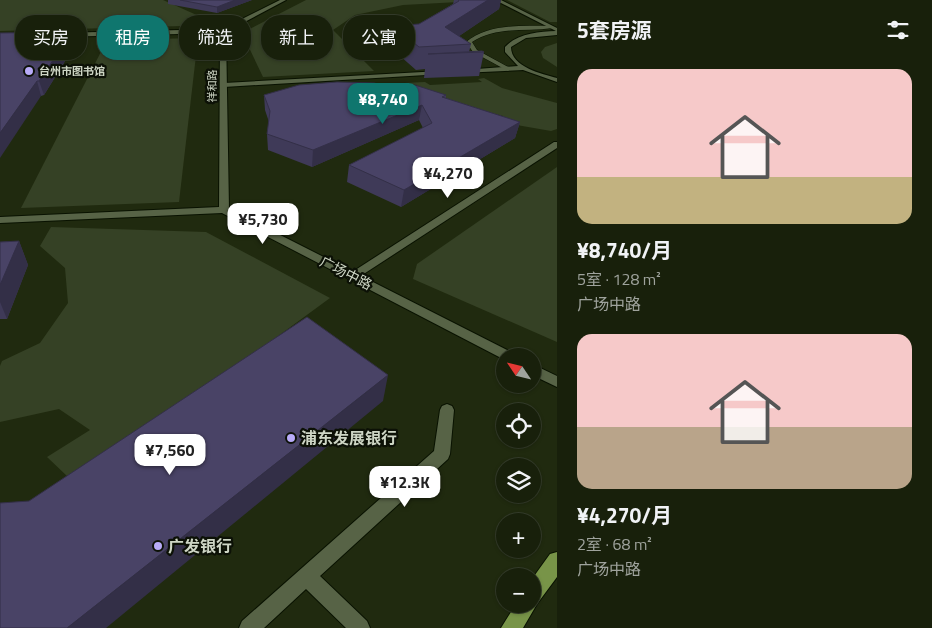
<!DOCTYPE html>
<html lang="zh">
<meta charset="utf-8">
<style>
:root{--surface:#18200b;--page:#252d19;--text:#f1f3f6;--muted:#9fa39d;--line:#363e2c;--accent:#0f766e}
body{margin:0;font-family:"Titillium Web","Noto Sans SC",sans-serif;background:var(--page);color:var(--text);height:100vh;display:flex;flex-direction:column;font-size:19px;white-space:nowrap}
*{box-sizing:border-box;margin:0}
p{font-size:16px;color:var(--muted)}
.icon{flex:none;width:28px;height:28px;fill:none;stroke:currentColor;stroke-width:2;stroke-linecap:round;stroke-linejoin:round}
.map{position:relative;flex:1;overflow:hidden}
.sheet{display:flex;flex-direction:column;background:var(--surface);width:375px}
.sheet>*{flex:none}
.top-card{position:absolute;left:15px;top:15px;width:466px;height:45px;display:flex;gap:10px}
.needle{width:32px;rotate:305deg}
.tools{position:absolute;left:496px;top:348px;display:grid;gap:10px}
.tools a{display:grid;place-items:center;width:45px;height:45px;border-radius:50%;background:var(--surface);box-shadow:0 1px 4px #0004,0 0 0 1px var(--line);font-size:25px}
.price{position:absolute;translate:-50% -42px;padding:0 11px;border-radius:10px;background:#fff;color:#222;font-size:16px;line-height:32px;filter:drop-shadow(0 1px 2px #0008)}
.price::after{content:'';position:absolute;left:50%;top:30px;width:15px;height:11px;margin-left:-8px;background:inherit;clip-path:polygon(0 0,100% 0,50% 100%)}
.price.on{background:var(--accent);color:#fff}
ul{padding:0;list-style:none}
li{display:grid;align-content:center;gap:10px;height:265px;padding:0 20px}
li span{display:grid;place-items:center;height:155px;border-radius:15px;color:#555}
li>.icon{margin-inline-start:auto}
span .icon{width:90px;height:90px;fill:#fffc;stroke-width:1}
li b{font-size:21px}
h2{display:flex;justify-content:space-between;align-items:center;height:60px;padding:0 20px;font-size:21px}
.tag{padding:0 18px;border-radius:20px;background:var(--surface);box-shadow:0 1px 4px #0004,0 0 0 1px var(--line);font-size:18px;line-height:45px}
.tag.on{background:var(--accent);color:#fff}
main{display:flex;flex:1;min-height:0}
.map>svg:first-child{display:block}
.green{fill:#354125}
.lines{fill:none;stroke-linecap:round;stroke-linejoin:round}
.lane-casing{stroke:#091200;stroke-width:1}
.street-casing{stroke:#091200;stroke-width:2}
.secondary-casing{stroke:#091200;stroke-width:2}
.primary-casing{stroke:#091200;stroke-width:2}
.lane{fill:#576346;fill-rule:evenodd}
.street{fill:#576346;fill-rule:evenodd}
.secondary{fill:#576346;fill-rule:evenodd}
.primary{fill:#789448;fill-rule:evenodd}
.wall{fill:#3f3a58}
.shaded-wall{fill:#332f47}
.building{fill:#494366;stroke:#332f47}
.poi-dot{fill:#b8abf7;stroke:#0c1106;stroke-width:2}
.labels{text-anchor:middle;stroke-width:4.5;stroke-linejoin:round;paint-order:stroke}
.far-poi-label{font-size:11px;font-weight:bold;fill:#ced6c5;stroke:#0c1106;text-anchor:start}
.far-street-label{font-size:11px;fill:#ced6c5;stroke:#0c1106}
.street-label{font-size:14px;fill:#ced6c5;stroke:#0c1106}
.near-poi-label{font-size:16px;font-weight:bold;fill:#ced6c5;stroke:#0c1106;text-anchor:start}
</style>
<main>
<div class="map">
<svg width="557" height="628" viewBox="0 0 557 628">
<rect width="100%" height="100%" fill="#202a0f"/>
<g class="green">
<path d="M0 0H163L219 25 0 31Z"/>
<path d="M306 0H474L477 1 403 5 355 15 333 30 374 71 263 77 242 33Z"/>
<path d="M507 0H557V22H550Z"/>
<path d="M198 38 179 202 21 208 107 40Z"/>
<path d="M557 43V67L543 58 541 52 545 47Z"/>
<path d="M484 78 502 88 557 103V129L551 131 493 121 503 116 362 85 425 82 430 85 482 82 478 79Z"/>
<path d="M557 167V342L413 279 417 264Z"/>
<path d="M51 227 206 232 330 298 108 461 67 476 47 457 90 430 59 409 0 422V366L2 361 40 343 68 303 65 268 40 246Z"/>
</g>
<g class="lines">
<defs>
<path id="lane" d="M551 26 553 28C524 32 497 26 472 42L477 50 510 68 508 71 473 52 466 42C489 23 523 26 551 26Z"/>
<g id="street">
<path d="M495 0H501L557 28V35L526 38 511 47C511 67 542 74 557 78V82L523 70 461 73 460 72 463 70 518 66 505 52V47C518 33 538 32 556 31Z"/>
<path d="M441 71 444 73 443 74 224 87 221 85 224 83Z"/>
<path d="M554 142H557V148L356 279H348L346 276Z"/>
<path d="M447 404 452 406 454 410 450 454 448 459 320 576 367 621 370 628H346L306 589 264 628H239L242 621 434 451 440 410 442 406Z"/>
</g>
<g id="secondary">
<path d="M280 0H286L226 32 229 209 513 353 515 356H505V360L503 359 222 213 0 223V217L219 207 220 33 57 37 54 35 57 33 222 29Z"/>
<path d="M532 364 557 376V387L532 375Z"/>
</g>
<path id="primary" d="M557 552V577L537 604 523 628H501L516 604H532V579L550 554Z"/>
</defs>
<use href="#lane" class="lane-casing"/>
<use href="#street" class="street-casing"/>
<use href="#secondary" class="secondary-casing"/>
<use href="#primary" class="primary-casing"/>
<use href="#lane" class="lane"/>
<use href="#street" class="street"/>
<use href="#secondary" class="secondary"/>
<use href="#primary" class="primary"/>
</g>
<g class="wall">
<path d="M168 0H252L217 13 168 4Z"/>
<path d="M454 0H501L499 9 459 36 471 44 469 52H484L479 76 424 78 425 69 416 70 391 48 393 26 419 24 453 4Z"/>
<path d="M0 33 75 45 44 95 41 96Z"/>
<path d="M400 89 446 95V98L520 122 515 138 401 207 347 182 349 165 423 128 419 120 312 167 268 150 267 134 269 122 265 110 264 95Z"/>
<path d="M19 241 28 265 7 319H0V242Z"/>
</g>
<g class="shaded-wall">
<path d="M235 0H252L217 13V7Z"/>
<path d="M488 0H501L499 9 446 45 445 27Z"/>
<path d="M72 32 75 45 44 95 39 81Z"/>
<path d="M37 81 41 96 0 158V133Z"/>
<path d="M422 105 419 120 312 167 313 150Z"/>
<path d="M520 122 515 138 401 207 404 190Z"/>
<path d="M19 241 28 265 7 319 0 302V285Z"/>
<path d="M388 375 383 401 106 628H67Z"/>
</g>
<g class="building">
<path d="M180 0H235L217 7Z"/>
<path d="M458 0H488L445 27 471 44 419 47 393 26 419 24 459 1Z"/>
<path d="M72 32 39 81H37L0 133V33Z"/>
<path d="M482 51 484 52 428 54Z"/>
<path d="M337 82 374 83 400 89 415 85 446 95 442 97 520 122 404 190 349 165 432 123 422 105 313 150 267 134 270 111 264 95 299 85Z"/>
<path d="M19 241 0 285V242Z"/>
<path d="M307 317 388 375 67 628H0V503L29 501Z"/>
</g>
<g class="poi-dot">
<circle cx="29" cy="71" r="5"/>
<circle cx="291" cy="438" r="5"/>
<circle cx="158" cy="546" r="5"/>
</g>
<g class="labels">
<g class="far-poi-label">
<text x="39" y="75">台州市图书馆</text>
</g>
<g class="far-street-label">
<text transform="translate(212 86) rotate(-90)" y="4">祥和路</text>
</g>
<g class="street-label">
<text transform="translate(346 273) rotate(27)" y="5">广场中路</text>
</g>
<g class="near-poi-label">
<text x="301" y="444">浦东发展银行</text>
<text x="168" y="552">广发银行</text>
</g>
</g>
</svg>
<div class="tools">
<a><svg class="needle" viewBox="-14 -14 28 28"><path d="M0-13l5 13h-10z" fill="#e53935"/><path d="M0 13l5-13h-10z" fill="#9fa39d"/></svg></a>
<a><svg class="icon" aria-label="locate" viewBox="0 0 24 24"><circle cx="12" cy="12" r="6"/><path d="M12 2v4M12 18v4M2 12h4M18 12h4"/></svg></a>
<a><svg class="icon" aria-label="layers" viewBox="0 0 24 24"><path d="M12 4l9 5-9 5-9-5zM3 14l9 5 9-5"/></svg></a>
<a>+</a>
<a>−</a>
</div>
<b class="price on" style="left:383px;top:125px">¥8,740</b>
<b class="price" style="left:448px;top:199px">¥4,270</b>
<b class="price" style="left:263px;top:245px">¥5,730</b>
<b class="price" style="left:170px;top:476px">¥7,560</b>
<b class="price" style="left:405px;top:508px">¥12.3K</b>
<div class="top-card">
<a class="tag">买房</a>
<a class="tag on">租房</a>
<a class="tag">筛选</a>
<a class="tag">新上</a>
<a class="tag">公寓</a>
</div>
</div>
<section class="sheet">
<h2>5套房源<svg class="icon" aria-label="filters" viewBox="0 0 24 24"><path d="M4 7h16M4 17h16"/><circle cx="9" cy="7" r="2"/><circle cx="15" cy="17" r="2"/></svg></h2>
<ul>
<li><span style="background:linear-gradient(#f6c9c9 70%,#c2b280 0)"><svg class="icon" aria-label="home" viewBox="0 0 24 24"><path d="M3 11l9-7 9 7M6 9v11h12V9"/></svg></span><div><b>¥8,740/月</b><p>5室 · 128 m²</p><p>广场中路</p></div></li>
<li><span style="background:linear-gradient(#f6c9c9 60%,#b9a48a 0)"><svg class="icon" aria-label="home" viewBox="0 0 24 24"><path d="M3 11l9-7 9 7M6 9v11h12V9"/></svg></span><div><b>¥4,270/月</b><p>2室 · 68 m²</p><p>广场中路</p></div></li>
</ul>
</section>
</main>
